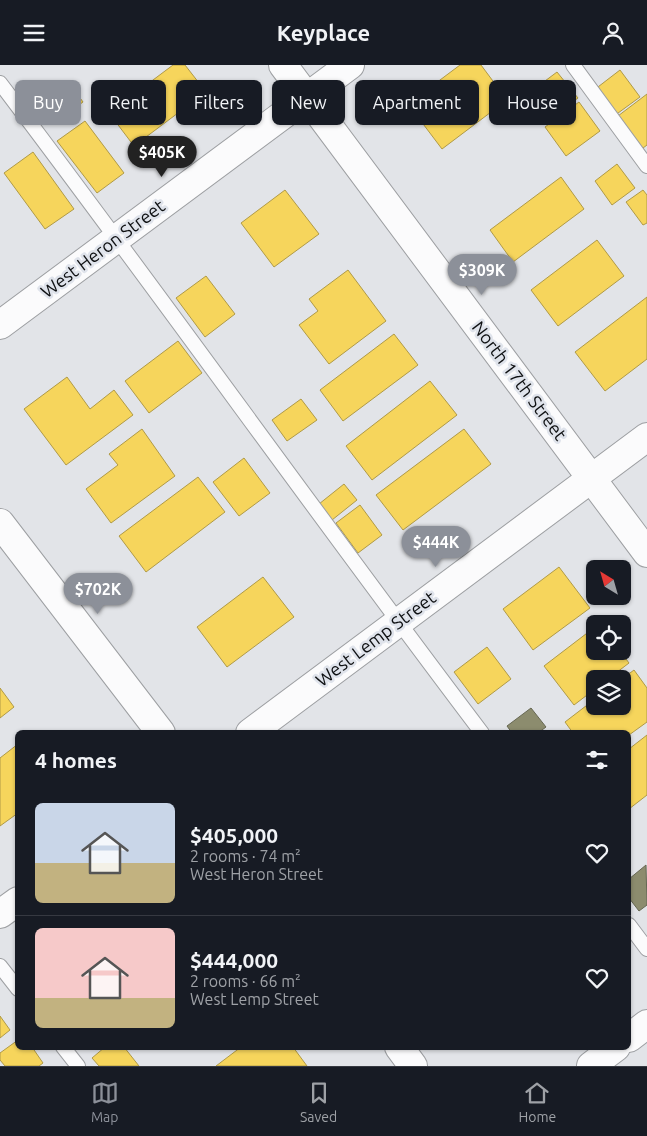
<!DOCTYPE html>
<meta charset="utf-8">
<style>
:root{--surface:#171b24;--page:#242831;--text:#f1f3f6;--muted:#9ea1a6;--line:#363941;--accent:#8c9099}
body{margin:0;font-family:Ubuntu,sans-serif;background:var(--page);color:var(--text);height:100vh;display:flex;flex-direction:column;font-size:19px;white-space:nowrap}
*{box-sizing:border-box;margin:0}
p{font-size:16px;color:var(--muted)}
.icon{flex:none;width:28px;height:28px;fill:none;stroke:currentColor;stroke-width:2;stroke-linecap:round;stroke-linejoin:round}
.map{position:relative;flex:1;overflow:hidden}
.drawer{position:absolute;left:15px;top:665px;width:616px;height:320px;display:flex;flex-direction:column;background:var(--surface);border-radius:8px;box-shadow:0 1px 4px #0004}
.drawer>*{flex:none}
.guide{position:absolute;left:15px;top:15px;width:618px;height:45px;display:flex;gap:10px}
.needle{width:32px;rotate:323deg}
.tools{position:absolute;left:586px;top:495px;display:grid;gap:10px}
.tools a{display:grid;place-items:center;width:45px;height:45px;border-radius:8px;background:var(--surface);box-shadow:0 1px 4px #0004;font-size:25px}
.price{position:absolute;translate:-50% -42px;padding:0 11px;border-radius:18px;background:var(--accent);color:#fff;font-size:16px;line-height:32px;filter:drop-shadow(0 1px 2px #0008)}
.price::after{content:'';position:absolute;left:50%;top:30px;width:15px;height:11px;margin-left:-8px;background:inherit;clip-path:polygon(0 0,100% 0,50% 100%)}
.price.current{background:#222;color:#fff}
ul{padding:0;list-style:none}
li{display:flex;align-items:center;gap:15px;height:125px;padding:0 20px}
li+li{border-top:1px solid var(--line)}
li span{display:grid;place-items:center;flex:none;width:140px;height:100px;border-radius:8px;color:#555}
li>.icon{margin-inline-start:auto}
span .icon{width:60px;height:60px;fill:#fffc;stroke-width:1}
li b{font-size:21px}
h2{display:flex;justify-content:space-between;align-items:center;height:60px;padding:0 20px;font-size:21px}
.chip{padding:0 18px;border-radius:8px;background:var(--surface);box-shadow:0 1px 4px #0004;font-size:18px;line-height:45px}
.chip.current{background:var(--accent);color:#fff}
header{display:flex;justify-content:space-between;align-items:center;height:65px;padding:0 20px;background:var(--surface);font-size:22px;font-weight:600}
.tabs{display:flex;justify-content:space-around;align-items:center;height:70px;border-top:1px solid var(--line);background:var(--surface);font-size:14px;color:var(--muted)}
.tabs a{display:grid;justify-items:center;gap:2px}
.tabs .current{color:var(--accent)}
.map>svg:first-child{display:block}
.homes{fill:#f6d55c;stroke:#b09a46}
.industry{fill:#8c8c6e;stroke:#666752}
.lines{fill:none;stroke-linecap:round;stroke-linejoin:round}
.lane-casing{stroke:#9d9fa2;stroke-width:16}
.street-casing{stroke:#9d9fa2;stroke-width:30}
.lane{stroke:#fbfbfc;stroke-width:14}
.street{stroke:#fbfbfc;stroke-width:28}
.labels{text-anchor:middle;stroke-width:5;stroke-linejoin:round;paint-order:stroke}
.street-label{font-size:18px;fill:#0e1012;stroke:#dfe3eb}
</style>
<header><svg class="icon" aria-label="menu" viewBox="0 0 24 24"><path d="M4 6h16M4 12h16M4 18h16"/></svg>Keyplace<svg class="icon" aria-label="person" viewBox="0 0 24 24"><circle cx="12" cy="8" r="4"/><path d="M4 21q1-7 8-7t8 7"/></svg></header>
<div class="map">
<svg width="647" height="1001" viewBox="0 0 647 1001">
<rect width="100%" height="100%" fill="#e2e4e8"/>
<g class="homes">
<path d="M173 0H185L206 27 134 81 109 48Z"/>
<path d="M460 0H481L507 35 442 84 408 39Z"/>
<path d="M620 5 640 32 614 51 594 25Z"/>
<path d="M557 7 578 33 558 48 537 22Z"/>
<path d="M68 16 83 37 53 59 38 38Z"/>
<path d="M647 29V80L639 86 614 54Z"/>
<path d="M579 37 600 66 566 91 545 62Z"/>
<path d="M85 56 124 108 97 128 57 76Z"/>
<path d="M33 87 74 144 45 164 4 108Z"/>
<path d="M617 99 635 123 612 140 595 116Z"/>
<path d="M561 112 584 144 513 197 490 165Z"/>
<path d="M285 125 319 169 274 202 241 158Z"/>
<path d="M643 125 647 130V158L643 160 626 137Z"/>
<path d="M597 175 624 211 558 261 531 225Z"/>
<path d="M348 205 386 256 329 299 299 260 318 246 309 234Z"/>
<path d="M206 211 235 249 205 272 176 233Z"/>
<path d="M647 232V294L605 326 575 287Z"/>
<path d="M394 269 418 300 343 356 320 325Z"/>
<path d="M178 276 202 308 149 348 125 316Z"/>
<path d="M67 312 90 344 114 325 133 350 66 400 24 344Z"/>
<path d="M430 316 457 350 372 415 346 381Z"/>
<path d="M301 334 317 355 287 376 272 355Z"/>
<path d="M142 364 175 411 111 458 86 424 118 400 109 389Z"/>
<path d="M464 364 491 399 403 465 376 430Z"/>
<path d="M244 393 270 428 239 451 213 417Z"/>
<path d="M198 412 225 447 146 507 119 471Z"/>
<path d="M344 419 357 435 332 455 319 439Z"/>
<path d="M360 440 382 470 358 488 336 458Z"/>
<path d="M559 502 590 543 533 585 503 544Z"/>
<path d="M263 512 294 552 227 602 197 562Z"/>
<path d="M595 562V586H620L629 598 608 614H595V624L574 640 544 601Z"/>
<path d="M487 582 511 614 478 639 454 607Z"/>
<path d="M634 605 647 623V657L629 670V668H573L565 657 595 634V641H622V614Z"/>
<path d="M0 623 14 642 0 653Z"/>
<path d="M647 670V730L629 744V684Z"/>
<path d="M18 679V748L0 761V693Z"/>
<path d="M0 951 10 965 0 973Z"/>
<path d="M18 975V982H32L43 998 39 1001H5L0 995V988Z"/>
<path d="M105 982H124L139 1001H99L92 993Z"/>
<path d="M241 982H293L307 1001H216Z"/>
</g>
<g class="industry">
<path d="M531 643 546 662 538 668H512L507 661Z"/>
<path d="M646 800 647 840 639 846 629 833V814Z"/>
</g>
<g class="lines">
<defs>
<g id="lane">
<path d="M573 0 647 101"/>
<path d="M0 18C163 233 319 453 482 668"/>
<path d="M629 860 647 884"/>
<path d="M0 901 18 924"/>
<path d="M63 982 78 1001"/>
</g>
<g id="street">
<path d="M283 0 647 488"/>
<path d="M0 260 350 0"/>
<path d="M0 458 161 668"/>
<path d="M250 668 647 372"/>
<path d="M0 849 18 836"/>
<path d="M629 973 647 959"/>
<path d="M399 982 413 1001"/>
<path d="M591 1001 616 982"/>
</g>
</defs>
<use href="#lane" class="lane-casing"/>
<use href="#street" class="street-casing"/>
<use href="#lane" class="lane"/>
<use href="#street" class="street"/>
</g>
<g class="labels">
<g class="street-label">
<text transform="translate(103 184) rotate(-37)" y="6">West Heron Street</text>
<text transform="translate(519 316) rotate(53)" y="6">North 17th Street</text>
<text transform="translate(376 574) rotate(-37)" y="6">West Lemp Street</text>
</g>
</g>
</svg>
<div class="tools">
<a><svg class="needle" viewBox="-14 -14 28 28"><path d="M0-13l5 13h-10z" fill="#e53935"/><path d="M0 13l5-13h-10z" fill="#9ea1a6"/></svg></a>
<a><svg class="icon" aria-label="locate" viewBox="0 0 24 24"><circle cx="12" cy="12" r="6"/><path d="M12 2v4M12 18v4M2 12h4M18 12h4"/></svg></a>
<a><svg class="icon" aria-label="layers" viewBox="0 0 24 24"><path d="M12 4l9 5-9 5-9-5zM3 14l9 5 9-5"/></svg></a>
</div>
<b class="price current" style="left:162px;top:113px">$405K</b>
<b class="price" style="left:482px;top:231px">$309K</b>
<b class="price" style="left:436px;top:503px">$444K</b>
<b class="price" style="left:98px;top:550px">$702K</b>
<div class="guide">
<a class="chip current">Buy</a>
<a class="chip">Rent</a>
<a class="chip">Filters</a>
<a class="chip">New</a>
<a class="chip">Apartment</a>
<a class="chip">House</a>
</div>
<section class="drawer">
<h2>4 homes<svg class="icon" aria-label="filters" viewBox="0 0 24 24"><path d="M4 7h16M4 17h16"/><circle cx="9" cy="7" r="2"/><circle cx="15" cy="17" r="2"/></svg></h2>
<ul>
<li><span style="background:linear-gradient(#c9d6e8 60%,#c2b280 0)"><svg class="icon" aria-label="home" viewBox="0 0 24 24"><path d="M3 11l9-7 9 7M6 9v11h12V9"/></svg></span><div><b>$405,000</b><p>2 rooms · 74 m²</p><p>West Heron Street</p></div><svg class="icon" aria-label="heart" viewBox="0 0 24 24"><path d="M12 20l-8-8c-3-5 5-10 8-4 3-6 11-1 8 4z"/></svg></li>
<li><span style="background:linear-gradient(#f6c9c9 70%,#c2b280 0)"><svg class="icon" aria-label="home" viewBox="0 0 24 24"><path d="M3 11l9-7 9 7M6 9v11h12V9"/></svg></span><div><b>$444,000</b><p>2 rooms · 66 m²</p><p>West Lemp Street</p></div><svg class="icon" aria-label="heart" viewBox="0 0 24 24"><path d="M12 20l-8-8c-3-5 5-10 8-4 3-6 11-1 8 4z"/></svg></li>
</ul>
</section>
</div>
<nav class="tabs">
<a class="current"><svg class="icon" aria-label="map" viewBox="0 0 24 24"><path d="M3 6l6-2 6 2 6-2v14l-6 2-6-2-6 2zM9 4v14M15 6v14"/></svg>Map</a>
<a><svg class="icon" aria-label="saved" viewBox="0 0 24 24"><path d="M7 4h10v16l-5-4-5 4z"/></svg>Saved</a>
<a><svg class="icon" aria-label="home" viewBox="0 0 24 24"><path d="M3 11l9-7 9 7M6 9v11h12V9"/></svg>Home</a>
</nav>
